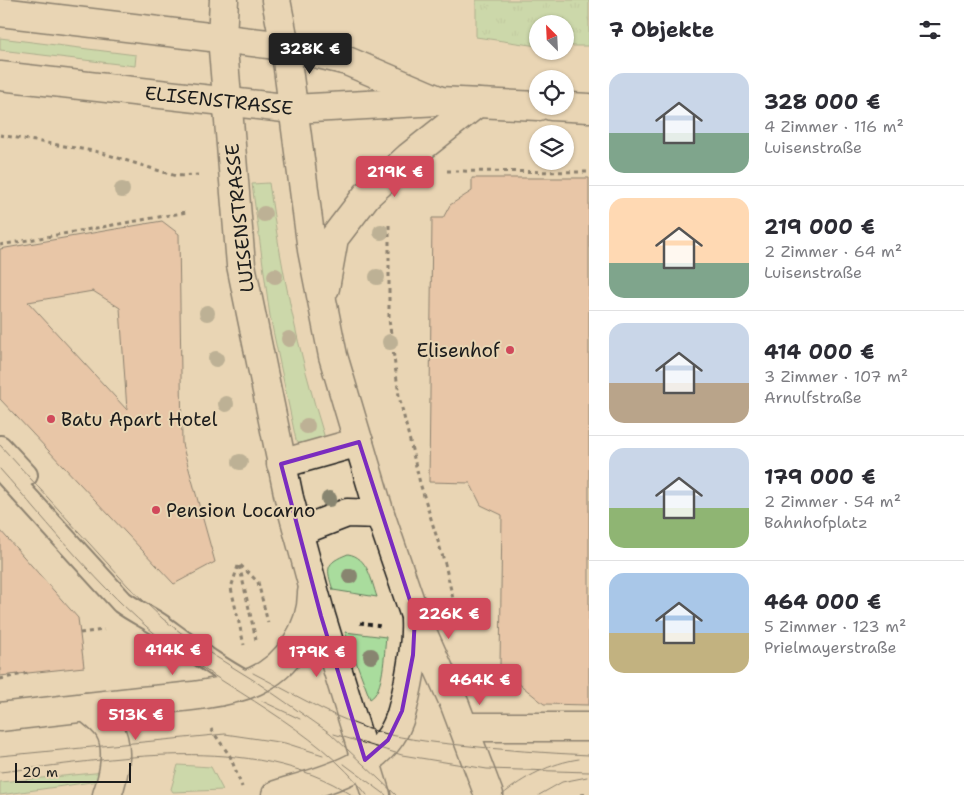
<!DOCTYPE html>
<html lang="de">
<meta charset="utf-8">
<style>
:root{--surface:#fff;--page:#f2f2f3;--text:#2b2b33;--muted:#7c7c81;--line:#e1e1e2;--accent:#d1495b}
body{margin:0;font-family:"Shantell Sans",sans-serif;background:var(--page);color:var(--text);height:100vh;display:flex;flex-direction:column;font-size:19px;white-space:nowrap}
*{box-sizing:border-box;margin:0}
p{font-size:16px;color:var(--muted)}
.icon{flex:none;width:28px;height:28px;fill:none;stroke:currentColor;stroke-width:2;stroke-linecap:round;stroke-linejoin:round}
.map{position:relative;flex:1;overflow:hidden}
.sheet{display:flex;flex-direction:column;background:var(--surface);width:375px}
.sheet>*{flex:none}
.needle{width:32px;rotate:336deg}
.buttons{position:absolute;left:529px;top:15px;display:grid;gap:10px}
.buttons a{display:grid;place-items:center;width:45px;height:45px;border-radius:50%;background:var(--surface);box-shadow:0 1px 4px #0004;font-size:25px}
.scale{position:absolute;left:15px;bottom:12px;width:116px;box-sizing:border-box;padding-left:5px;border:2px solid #1c1c1c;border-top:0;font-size:14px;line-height:18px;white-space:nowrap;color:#1c1c1c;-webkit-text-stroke:4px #e9d6b4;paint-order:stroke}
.price{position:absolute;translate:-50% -42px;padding:0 11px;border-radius:5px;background:var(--accent);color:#fff;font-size:16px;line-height:32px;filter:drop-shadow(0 1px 2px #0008)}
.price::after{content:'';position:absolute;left:50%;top:30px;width:15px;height:11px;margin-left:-8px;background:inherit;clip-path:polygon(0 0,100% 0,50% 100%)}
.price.current{background:#222;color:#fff}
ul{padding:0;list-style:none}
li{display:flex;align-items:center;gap:15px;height:125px;padding:0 20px}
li+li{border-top:1px solid var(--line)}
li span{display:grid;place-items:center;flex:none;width:140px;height:100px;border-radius:15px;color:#555}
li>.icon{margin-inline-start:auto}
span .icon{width:60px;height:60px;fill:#fffc;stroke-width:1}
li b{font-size:21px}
h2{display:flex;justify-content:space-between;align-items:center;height:60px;padding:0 20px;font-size:21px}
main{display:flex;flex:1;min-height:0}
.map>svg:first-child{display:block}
.grass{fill:#a9dc9d;stroke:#627c5c}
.park{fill:url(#park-tufts);stroke:#627c5c}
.building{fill:#e6b497;stroke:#1c1c1c;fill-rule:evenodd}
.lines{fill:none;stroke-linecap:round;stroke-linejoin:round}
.lane-casing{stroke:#1c1c1c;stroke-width:26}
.street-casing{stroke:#1c1c1c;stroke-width:31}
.secondary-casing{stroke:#1c1c1c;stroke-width:31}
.path{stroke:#1c1c1c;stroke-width:3;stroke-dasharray:4 4;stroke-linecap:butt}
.lane{stroke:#e9d6b4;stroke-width:22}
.street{stroke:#e9d6b4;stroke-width:28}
.secondary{stroke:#e9d6b4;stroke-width:28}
.tram{stroke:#1c1c1c;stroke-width:1}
.tree{fill:#88856f}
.marked{fill:none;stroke:#7b2cbf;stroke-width:4;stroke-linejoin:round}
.poi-dot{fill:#d1495b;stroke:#e9d6b4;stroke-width:2}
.labels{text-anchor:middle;stroke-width:4;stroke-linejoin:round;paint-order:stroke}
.street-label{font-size:19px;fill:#1c1c1c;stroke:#e9d6b4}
.poi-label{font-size:19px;fill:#1c1c1c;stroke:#e9d6b4;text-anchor:start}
</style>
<main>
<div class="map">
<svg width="589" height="795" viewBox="0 0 589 795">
<defs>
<pattern id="park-tufts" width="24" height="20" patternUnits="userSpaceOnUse" patternTransform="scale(1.25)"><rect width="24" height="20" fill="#a9dc9d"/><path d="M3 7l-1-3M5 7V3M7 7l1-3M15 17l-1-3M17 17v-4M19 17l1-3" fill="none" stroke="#91bc87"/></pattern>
</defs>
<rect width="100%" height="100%" fill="#e9d6b4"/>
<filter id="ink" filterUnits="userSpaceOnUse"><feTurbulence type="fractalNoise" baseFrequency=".02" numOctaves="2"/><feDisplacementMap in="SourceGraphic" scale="10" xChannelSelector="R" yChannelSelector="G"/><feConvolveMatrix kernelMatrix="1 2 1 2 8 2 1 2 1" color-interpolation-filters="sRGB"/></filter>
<g filter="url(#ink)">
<g class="grass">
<path d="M0 38 136 55 135 66 0 50Z"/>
<path d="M269 183C281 268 298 352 324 435L321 440 300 445 296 440 270 316 252 184Z"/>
<path d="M348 554C368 557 371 580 377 597L333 590C326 568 325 563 348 554Z"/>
<path d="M345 632 386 637C384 653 384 692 370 699Z"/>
<path d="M178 765 211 767 223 790 173 792 171 789Z"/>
<path d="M105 772 98 781 0 795V782Z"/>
</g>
<path class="park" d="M476 0H589V46H565V24H538L537 46 476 37Z"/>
<g class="building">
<path d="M472 178H589V705L544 704 518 683 510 667 500 666 502 515 481 505 470 483 429 482 432 218H443L450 205 472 191Z"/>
<path d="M162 221 179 234 182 444 215 562 174 584 0 399V249ZM93 291 120 308 127 410 28 302Z"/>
<path d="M0 530 78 618 84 667 0 676Z"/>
</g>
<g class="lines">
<defs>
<g id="lane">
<path d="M0 447 26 475"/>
<path d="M0 468 122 602C134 611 148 617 161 626 190 647 216 667 248 684"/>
</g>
<g id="street">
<path d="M224 0 222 37 241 265 289 498 321 616 376 795"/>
<path d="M276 0 285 46 312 250 333 356 380 514 415 616 455 705 489 795"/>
<path d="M325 288 334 238 367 195 409 157 477 103"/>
<path d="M281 464 359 442"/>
<path d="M298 532 347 513 380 514"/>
<path d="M86 707C93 713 104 721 109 729 120 747 114 776 107 795"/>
<path d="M0 717C47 712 93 706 140 701 174 698 224 695 255 681 288 666 312 629 312 593"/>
<path d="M464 727H589"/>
<path d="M276 795C314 783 367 772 391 736 401 721 404 703 408 685 412 664 416 643 415 620"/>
</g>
<g id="secondary">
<path d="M0 12 285 46 347 61 436 99"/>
<path d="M0 76 293 109 439 101 538 106"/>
<path d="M551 106 589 108"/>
</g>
</defs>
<use href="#lane" class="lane-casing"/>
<use href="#street" class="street-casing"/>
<use href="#secondary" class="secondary-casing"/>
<g class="path">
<path d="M0 135 99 152 176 176 198 175"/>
<path d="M447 171 589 172"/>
<path d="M389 225V319L399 396 420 483 445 564 459 625"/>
<path d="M0 245 187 212"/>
<path d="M238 566 231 588 244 645"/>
<path d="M360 623 381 626"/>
<path d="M80 633 104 630"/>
<path d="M256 640 239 564 258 582 268 623"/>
<path d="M0 679 28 673"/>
<path d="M482 679 511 691"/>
<path d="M211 729 230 756 242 787"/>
<path d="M581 795 589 794"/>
</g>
<use href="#lane" class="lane"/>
<use href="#street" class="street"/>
<use href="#secondary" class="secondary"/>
<g class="tram">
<path d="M0 445 128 586 163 619 197 645 255 681 330 733 396 795"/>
<path d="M0 469C51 526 100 589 159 637 224 689 317 728 367 795"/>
<path d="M253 673C290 692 327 714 366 728 396 738 428 742 460 745 503 750 546 753 589 755"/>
<path d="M262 701 300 719"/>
<path d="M334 734 402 755 487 769 589 772"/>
<path d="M0 756 225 734 285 743 323 755"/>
<path d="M344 764 386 795"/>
<path d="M0 772C111 760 252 730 352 795"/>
<path d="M502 795C524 777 551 763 579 759"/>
<path d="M539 795 562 782 587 777"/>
</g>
</g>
<g class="tree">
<circle cx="122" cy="190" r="8"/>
<circle cx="264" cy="214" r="8"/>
<circle cx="381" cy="232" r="8"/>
<circle cx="275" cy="276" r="8"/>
<circle cx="377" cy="277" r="8"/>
<circle cx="207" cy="313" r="8"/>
<circle cx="289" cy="339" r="8"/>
<circle cx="390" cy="342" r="8"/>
<circle cx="216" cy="359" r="8"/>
<circle cx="226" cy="404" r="8"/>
<circle cx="307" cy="426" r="8"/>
<circle cx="240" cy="462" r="8"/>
<circle cx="329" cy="499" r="8"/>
<circle cx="350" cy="576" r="8"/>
<circle cx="371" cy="656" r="8"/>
</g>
</g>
<path d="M0 0H589V795H0ZM359 442 415 616 413 655 402 711 388 740 365 760 321 616 281 464Z" fill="#e9d6b4" fill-opacity=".55" fill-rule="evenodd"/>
<path class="marked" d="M359 442 415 616 413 655 402 711 388 740 365 760 321 616 281 464Z"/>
<g class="poi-dot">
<circle cx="510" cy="350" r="5"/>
<circle cx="51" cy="419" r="5"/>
<circle cx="156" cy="510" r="5"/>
</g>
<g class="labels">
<g class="street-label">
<text transform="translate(219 100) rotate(6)" y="7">ELISENSTRASSE</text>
<text transform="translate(239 218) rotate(-96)" y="7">LUISENSTRASSE</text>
</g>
<g class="poi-label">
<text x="500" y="357" text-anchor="end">Elisenhof</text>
<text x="61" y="426">Batu Apart Hotel</text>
<text x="166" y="517">Pension Locarno</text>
</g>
</g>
</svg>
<div class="buttons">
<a><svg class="needle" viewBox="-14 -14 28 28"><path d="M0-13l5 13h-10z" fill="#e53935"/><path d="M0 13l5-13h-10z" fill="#7c7c81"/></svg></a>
<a><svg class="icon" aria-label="locate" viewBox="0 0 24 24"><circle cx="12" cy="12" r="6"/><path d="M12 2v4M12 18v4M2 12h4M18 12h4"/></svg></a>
<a><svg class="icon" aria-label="layers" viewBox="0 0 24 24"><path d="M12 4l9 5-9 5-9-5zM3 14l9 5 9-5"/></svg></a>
</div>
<div class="scale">20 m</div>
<b class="price current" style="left:310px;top:75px">328K €</b>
<b class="price" style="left:395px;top:198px">219K €</b>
<b class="price" style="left:449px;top:640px">226K €</b>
<b class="price" style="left:173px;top:676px">414K €</b>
<b class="price" style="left:317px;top:678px">179K €</b>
<b class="price" style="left:480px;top:706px">464K €</b>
<b class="price" style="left:136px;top:741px">513K €</b>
</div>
<section class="sheet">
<h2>7 Objekte<svg class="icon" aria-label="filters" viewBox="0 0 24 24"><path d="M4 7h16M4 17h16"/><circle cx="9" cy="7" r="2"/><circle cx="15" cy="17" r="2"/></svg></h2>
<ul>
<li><span style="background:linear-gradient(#c9d6e8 60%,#7fa58c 0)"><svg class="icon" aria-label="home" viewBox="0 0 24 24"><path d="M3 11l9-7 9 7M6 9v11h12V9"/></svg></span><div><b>328 000 €</b><p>4 Zimmer · 116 m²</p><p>Luisenstraße</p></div></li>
<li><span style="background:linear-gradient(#ffd9b3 65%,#7fa58c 0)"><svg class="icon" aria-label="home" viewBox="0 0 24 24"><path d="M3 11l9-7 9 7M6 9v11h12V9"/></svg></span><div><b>219 000 €</b><p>2 Zimmer · 64 m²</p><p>Luisenstraße</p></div></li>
<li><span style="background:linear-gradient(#c9d6e8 60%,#b9a48a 0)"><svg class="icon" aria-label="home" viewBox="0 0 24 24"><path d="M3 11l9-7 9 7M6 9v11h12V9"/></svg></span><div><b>414 000 €</b><p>3 Zimmer · 107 m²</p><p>Arnulfstraße</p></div></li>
<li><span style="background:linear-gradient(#c9d6e8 60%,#8fb573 0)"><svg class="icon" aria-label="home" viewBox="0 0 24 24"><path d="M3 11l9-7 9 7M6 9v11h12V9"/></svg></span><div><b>179 000 €</b><p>2 Zimmer · 54 m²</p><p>Bahnhofplatz</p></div></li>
<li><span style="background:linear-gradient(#a9c7e8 60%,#c2b280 0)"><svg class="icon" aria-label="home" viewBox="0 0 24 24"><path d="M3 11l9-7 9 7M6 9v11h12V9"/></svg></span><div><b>464 000 €</b><p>5 Zimmer · 123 m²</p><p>Prielmayerstraße</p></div></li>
</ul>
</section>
</main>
